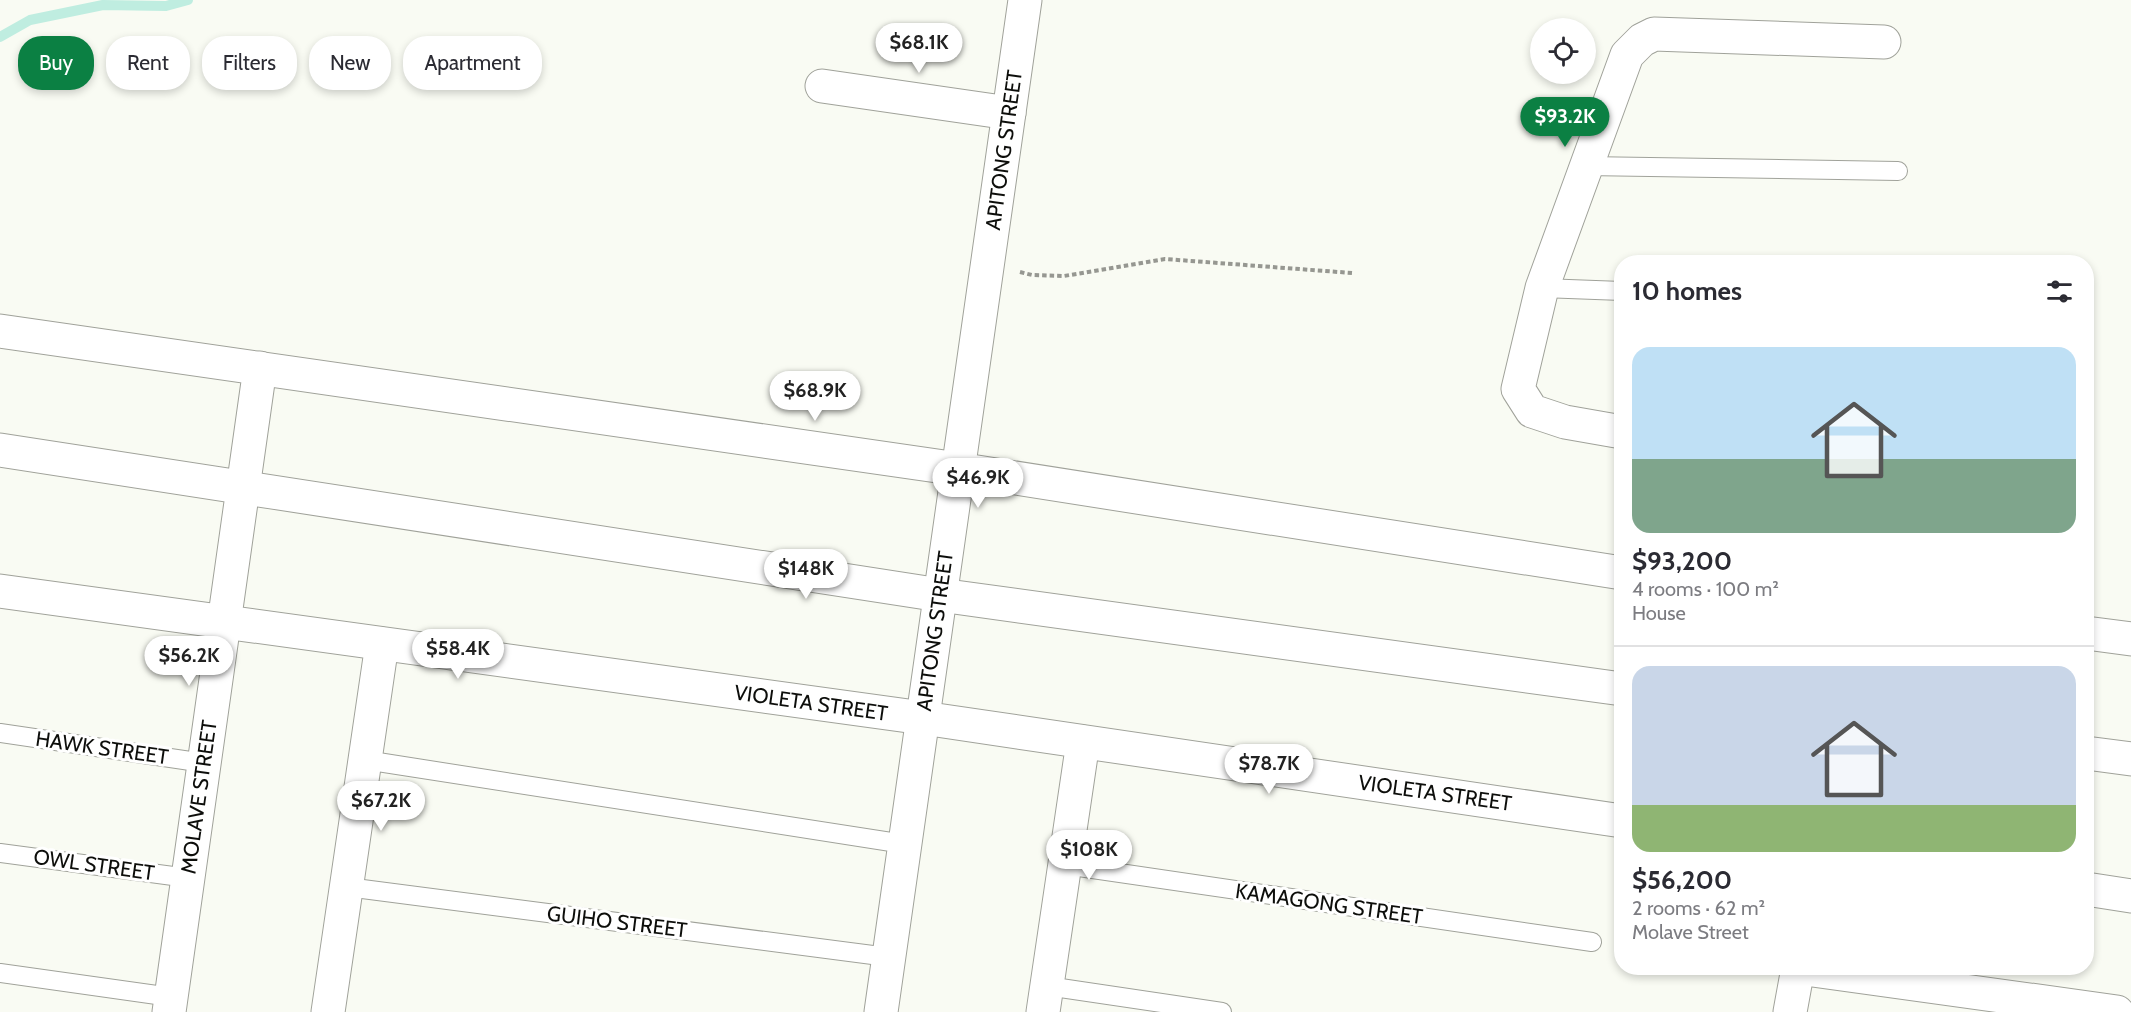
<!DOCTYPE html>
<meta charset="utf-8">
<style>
:root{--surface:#fff;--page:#f2f2f3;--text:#2b2b33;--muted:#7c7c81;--line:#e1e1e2;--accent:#0b8043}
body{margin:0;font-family:Cabin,sans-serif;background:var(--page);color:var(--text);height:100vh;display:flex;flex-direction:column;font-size:22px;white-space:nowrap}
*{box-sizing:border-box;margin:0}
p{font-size:20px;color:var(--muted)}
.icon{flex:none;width:33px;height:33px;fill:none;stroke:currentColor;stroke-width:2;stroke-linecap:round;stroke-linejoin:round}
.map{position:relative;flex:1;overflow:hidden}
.sheet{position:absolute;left:1614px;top:255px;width:480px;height:720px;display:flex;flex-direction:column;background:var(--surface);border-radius:24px;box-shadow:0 3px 9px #0003}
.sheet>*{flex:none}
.top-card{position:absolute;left:18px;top:36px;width:570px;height:54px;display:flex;gap:12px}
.tools{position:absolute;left:1530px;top:18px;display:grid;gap:12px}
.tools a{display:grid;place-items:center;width:66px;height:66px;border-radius:50%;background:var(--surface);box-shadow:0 3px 9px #0003;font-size:30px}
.price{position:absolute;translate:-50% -51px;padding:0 14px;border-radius:21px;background:#fff;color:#222;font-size:20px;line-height:39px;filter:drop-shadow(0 2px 3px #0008)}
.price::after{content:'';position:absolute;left:50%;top:36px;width:18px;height:14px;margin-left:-9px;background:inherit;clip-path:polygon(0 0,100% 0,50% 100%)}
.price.current{background:var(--accent);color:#fff}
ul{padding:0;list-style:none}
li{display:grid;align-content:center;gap:12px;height:318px;padding:0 18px}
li+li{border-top:2px solid var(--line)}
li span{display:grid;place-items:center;height:186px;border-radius:18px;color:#555}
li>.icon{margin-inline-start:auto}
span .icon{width:108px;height:108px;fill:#fffc;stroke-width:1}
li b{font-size:26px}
h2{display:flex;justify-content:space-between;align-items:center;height:72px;padding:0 18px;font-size:26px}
.chip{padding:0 21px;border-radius:24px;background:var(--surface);box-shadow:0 3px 9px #0003;font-size:21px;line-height:54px}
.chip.current{background:var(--accent);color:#fff}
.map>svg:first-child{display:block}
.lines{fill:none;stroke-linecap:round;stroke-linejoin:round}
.stream{stroke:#bfede0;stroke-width:10}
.lane-casing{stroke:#a0a29a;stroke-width:20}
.street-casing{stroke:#a0a29a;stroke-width:35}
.path{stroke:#969791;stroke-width:4;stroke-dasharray:4.5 3;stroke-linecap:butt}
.lane{stroke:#fff;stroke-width:18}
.street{stroke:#fff;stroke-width:33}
.labels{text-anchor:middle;stroke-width:6;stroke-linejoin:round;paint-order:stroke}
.street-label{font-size:21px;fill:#0d0e0b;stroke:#fff}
</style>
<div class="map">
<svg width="2131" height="1012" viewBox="0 0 2131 1012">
<rect width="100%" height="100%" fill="#f9fbf3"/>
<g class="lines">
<path class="stream" d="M0 37 30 20 103 5 166 6 188 0"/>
<defs>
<g id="lane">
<path d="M1585 166 1898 171"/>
<path d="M1542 288 1622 291"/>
<path d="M0 733 204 763"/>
<path d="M365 760 904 844"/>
<path d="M0 853 188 878"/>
<path d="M1065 865 1592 942"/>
<path d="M347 887 888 957"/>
<path d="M0 973 171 997"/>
<path d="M1047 986 1222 1012"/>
</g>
<g id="street">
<path d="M822 86 1009 113"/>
<path d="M0 331 958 469 1622 573"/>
<path d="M1622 432 1565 422 1532 411 1518 389 1542 288 1627 55 1642 40 1654 34 1884 42"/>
<path d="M0 450 940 595 1622 689"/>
<path d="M0 591 923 718 1622 821"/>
<path d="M2086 633 2131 639"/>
<path d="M2086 753 2131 759"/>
<path d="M2086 889 2131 896"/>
<path d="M1798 968 2117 1012"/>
<path d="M169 1012 260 368"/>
<path d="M328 1012 382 644"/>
<path d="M881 1012 1025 0"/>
<path d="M1043 1012 1083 742"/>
<path d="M1790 1012 1798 968"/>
</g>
</defs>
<use href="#lane" class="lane-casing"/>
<use href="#street" class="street-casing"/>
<path class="path" d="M1020 272 1032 275 1064 276 1165 259 1352 273"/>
<use href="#lane" class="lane"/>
<use href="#street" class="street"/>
</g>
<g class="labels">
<g class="street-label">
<text transform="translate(1004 150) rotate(-82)" y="7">APITONG STREET</text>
<text transform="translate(935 631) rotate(-82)" y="7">APITONG STREET</text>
<text transform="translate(811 703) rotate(8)" y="7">VIOLETA STREET</text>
<text transform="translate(102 748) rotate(8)" y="7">HAWK STREET</text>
<text transform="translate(1435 793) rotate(8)" y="7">VIOLETA STREET</text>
<text transform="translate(199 797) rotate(-82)" y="7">MOLAVE STREET</text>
<text transform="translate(94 865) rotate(8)" y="7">OWL STREET</text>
<text transform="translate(1329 904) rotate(8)" y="7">KAMAGONG STREET</text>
<text transform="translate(617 922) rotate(7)" y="7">GUIHO STREET</text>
</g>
</g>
</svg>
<div class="tools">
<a><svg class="icon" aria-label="locate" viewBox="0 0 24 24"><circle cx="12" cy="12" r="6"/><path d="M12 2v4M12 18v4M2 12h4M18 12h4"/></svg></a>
</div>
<b class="price" style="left:919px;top:74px">$68.1K</b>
<b class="price current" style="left:1565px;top:148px">$93.2K</b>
<b class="price" style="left:815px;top:422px">$68.9K</b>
<b class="price" style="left:978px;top:509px">$46.9K</b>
<b class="price" style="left:806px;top:600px">$148K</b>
<b class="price" style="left:458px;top:680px">$58.4K</b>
<b class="price" style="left:189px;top:687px">$56.2K</b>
<b class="price" style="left:1269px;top:795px">$78.7K</b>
<b class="price" style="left:381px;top:832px">$67.2K</b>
<b class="price" style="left:1089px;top:881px">$108K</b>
<div class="top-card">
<a class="chip current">Buy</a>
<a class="chip">Rent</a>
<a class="chip">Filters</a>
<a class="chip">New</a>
<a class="chip">Apartment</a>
</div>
<section class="sheet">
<h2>10 homes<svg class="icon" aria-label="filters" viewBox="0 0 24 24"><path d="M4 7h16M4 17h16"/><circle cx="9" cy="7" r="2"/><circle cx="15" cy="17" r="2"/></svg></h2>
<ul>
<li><span style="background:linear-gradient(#bfe0f5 60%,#7fa58c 0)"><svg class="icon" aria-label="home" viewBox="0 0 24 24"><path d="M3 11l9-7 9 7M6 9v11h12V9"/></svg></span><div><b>$93,200</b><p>4 rooms · 100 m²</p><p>House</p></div></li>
<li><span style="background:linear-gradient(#c9d6e8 75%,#8fb573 0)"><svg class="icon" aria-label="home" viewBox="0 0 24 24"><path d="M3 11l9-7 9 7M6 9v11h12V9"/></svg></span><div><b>$56,200</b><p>2 rooms · 62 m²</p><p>Molave Street</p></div></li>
</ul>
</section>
</div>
